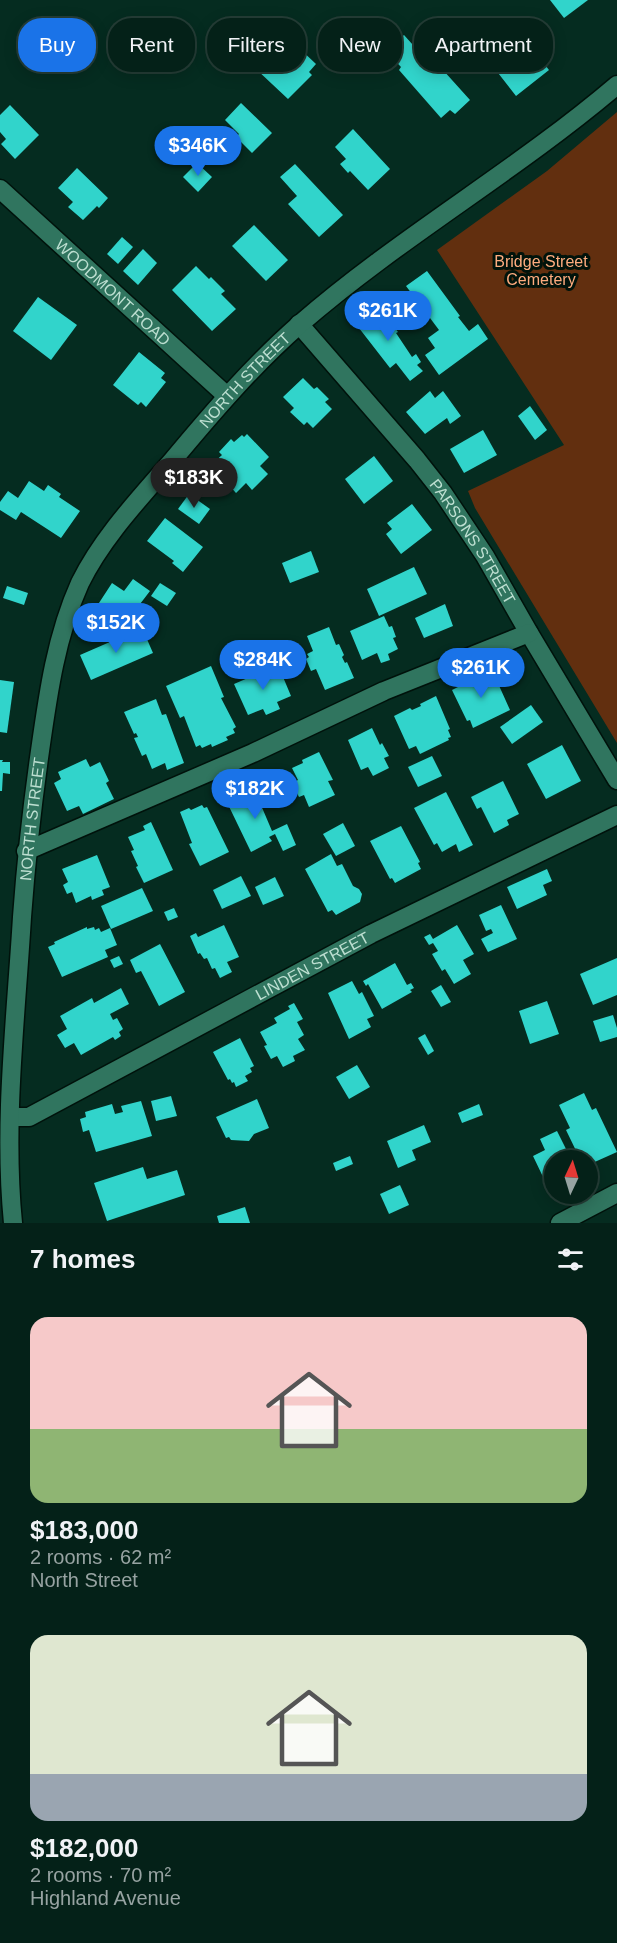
<!DOCTYPE html>
<meta charset="utf-8">
<style>
:root{--surface:#042118;--page:#0d2921;--text:#f1f3f6;--muted:#97a3a2;--line:#253e37;--accent:#1a73e8}
body{margin:0;font-family:Arial,sans-serif;background:var(--page);color:var(--text);height:100vh;display:flex;flex-direction:column;font-size:22px;white-space:nowrap}
*{box-sizing:border-box;margin:0}
p{font-size:20px;color:var(--muted)}
.icon{flex:none;width:33px;height:33px;fill:none;stroke:currentColor;stroke-width:2;stroke-linecap:round;stroke-linejoin:round}
.map{position:relative;height:1223px;overflow:hidden}
.sheet{display:flex;flex-direction:column;background:var(--surface);flex:1}
.sheet>*{flex:none}
.top-card{position:absolute;left:18px;top:18px;width:582px;height:54px;display:flex;gap:12px}
.needle{width:39px;rotate:4deg}
.fabs{position:absolute;left:544px;top:1150px;display:grid;gap:12px}
.fabs a{display:grid;place-items:center;width:54px;height:54px;border-radius:50%;background:var(--surface);box-shadow:0 3px 15px #0003,0 0 0 2px var(--line);font-size:30px}
.price{position:absolute;translate:-50% -51px;padding:0 14px;border-radius:21px;background:var(--accent);color:#fff;font-size:20px;line-height:39px;filter:drop-shadow(0 2px 3px #0008)}
.price::after{content:'';position:absolute;left:50%;top:36px;width:18px;height:14px;margin-left:-9px;background:inherit;clip-path:polygon(0 0,100% 0,50% 100%)}
.price.active{background:#222;color:#fff}
ul{padding:0;list-style:none}
li{display:grid;align-content:center;gap:12px;height:318px;padding:0 30px}
li span{display:grid;place-items:center;height:186px;border-radius:18px;color:#555}
li>.icon{margin-inline-start:auto}
span .icon{width:108px;height:108px;fill:#fffc;stroke-width:1}
li b{font-size:26px}
h2{display:flex;justify-content:space-between;align-items:center;height:72px;padding:0 30px;font-size:26px}
.chip{padding:0 21px;border-radius:24px;background:var(--surface);box-shadow:0 3px 15px #0003,0 0 0 2px var(--line);font-size:21px;line-height:54px}
.chip.active{background:var(--accent);color:#fff}
.map>svg:first-child{display:block}
.green{fill:#622f0f}
.building{fill:#31d4cb}
.lines{fill:none;stroke-linecap:round;stroke-linejoin:round}
.minor-casing{stroke:#00120b;stroke-width:21}
.minor{stroke:#30755f;stroke-width:18}
.labels{text-anchor:middle;stroke-width:6;stroke-linejoin:round;paint-order:stroke}
.park-label{font-size:16px;fill:#feac7f;stroke:#00130b}
.street-label{font-size:16px;fill:#bddfd1;stroke:#00130b}
</style>
<div class="map">
<svg width="617" height="1223" viewBox="0 0 617 1223">
<rect width="100%" height="100%" fill="#052c20"/>
<path class="green" d="M617 112V743L475 508 468 491 564 445 437 250 547 171Z"/>
<g class="building">
<path d="M550 0H588L564 18Z"/>
<path d="M455 16 478 44 482 40 492 52 518 31 549 70 516 96 484 55 466 69 440 36 451 27 446 22Z"/>
<path d="M404 35 430 64 434 60 470 100 455 114 450 110 441 118 399 70 401 67 386 51Z"/>
<path d="M281 44 292 55 299 48 316 64 309 72 312 75 288 99 256 69Z"/>
<path d="M241 103 272 133 252 153 236 137 239 134 225 120Z"/>
<path d="M10 105 39 135 15 159 1 144 6 139 0 132V115Z"/>
<path d="M353 129 390 169 368 190 350 171 348 173 340 164 346 159 335 147Z"/>
<path d="M197 163 212 177 198 192 183 177Z"/>
<path d="M295 164 343 215 319 237 288 204 297 196 280 177Z"/>
<path d="M77 168 108 198 99 208 97 206 83 220 68 207 73 202 58 188Z"/>
<path d="M254 225 288 260 266 281 232 246Z"/>
<path d="M122 237 133 247 118 264 107 254Z"/>
<path d="M143 249 157 263 138 285 123 271Z"/>
<path d="M196 266 209 279 211 277 225 291 221 294 236 309 212 331 172 290Z"/>
<path d="M427 271 460 316 458 317 469 331 478 324 488 339 439 375 425 355 435 348 428 338 439 330 406 286Z"/>
<path d="M38 297 77 325 51 360 13 331Z"/>
<path d="M377 305 398 332 396 333 412 357 416 354 421 362 417 365 423 371 410 381 396 363 390 368 352 319 356 316 359 319Z"/>
<path d="M139 352 165 373 161 378 166 382 146 407 141 402 138 405 113 385Z"/>
<path d="M303 378 314 389 317 387 329 399 325 402 332 409 313 428 307 422 304 425 290 412 294 408 283 397Z"/>
<path d="M430 391 435 398 443 391 461 416 450 424 447 418 425 434 406 412Z"/>
<path d="M530 406 547 430 535 440 518 416Z"/>
<path d="M483 430 497 455 464 473 450 449Z"/>
<path d="M247 434 269 457 260 466 268 474 252 490 246 483 236 493 211 465 222 455 219 452 231 439 234 442 242 435 244 437Z"/>
<path d="M374 456 393 481 364 504 345 479Z"/>
<path d="M29 481 44 491 48 485 61 494 59 497 80 511 61 538 21 512 16 520 0 510V502L8 491 18 498Z"/>
<path d="M189 494 210 509 199 524 178 509Z"/>
<path d="M412 504 432 530 401 554 386 534 392 529 387 523Z"/>
<path d="M165 518 203 547 183 572 172 563 174 561 147 541Z"/>
<path d="M311 551 319 572 290 583 282 563Z"/>
<path d="M414 567 427 594 379 616 367 589Z"/>
<path d="M133 579 150 591 127 621 121 617 118 620 97 606 112 583 124 591Z"/>
<path d="M160 583 176 593 167 606 151 596Z"/>
<path d="M7 586 28 593 24 605 3 598Z"/>
<path d="M445 604 453 626 424 638 415 618Z"/>
<path d="M384 616 389 627 392 626 396 637 393 638 398 649 388 654 390 660 381 663 377 653 362 660 350 631Z"/>
<path d="M329 627 336 645 339 644 344 655 342 657 345 663 347 662 354 678 325 690 316 669 311 671 306 659 309 657 307 654 313 651 307 636Z"/>
<path d="M142 628 153 653 91 680 80 655Z"/>
<path d="M278 665 291 696 277 702 280 709 266 715 263 709 248 715 234 684Z"/>
<path d="M211 666 224 697 221 698 236 727 233 729 235 733 226 737 228 740 212 747 211 744 202 748 200 745 196 747 184 716 180 718 166 686Z"/>
<path d="M492 670 510 710 473 728 470 720 467 721 452 690Z"/>
<path d="M0 680 14 682 7 733 0 732Z"/>
<path d="M436 696 450 729 448 730 451 737 448 738 449 740 420 754 416 746 409 749 394 716 410 708 412 710 421 706 420 704Z"/>
<path d="M156 699 162 715 166 714 184 763 167 770 165 763 152 769 146 754 142 756 134 738 138 737 136 733 134 734 124 712Z"/>
<path d="M531 705 543 722 512 744 500 727Z"/>
<path d="M372 728 380 745 382 743 389 756 384 758 389 768 373 776 368 767 361 770 348 740Z"/>
<path d="M562 745 581 781 546 799 527 764Z"/>
<path d="M319 752 333 780 328 781 335 795 309 807 304 795 299 797 292 783 298 780 292 768 303 763 302 760Z"/>
<path d="M432 756 442 776 418 787 408 767Z"/>
<path d="M86 759 90 767 100 762 109 781 106 783 114 799 83 814 79 806 67 811 54 783 61 779 58 772Z"/>
<path d="M0 760H3L2 762H10V774L3 773 2 791H0Z"/>
<path d="M503 781 519 814 507 820 509 825 494 833 481 807 477 809 471 797Z"/>
<path d="M252 784 272 831 287 824 296 845 283 851 275 834 269 837 272 841 251 852 222 792 231 787 234 793Z"/>
<path d="M446 792 473 845 459 852 456 844 442 852 437 843 434 845 414 808Z"/>
<path d="M202 805 204 808 207 807 229 852 200 866 189 844 192 843 180 812 189 808 191 810Z"/>
<path d="M151 822 173 870 144 883 136 867 138 866 131 851 134 850 128 837 145 830 143 826Z"/>
<path d="M343 823 355 846 336 856 323 834Z"/>
<path d="M401 826 420 862 418 863 421 869 395 883 392 878 390 879 370 841Z"/>
<path d="M331 854 337 866 342 864 353 886 359 889 362 894 360 902 336 915 332 910 328 912 305 869Z"/>
<path d="M97 855 110 887 102 890 104 895 92 900 91 896 76 903 72 892 67 894 63 885 68 882 62 869Z"/>
<path d="M547 869 552 881 543 885 547 895 517 909 507 887Z"/>
<path d="M241 876 251 896 222 909 213 890Z"/>
<path d="M275 877 284 896 263 905 255 887Z"/>
<path d="M142 888 153 911 111 929 101 906Z"/>
<path d="M501 905 517 939 488 952 481 939 493 933 491 929 486 931 479 915Z"/>
<path d="M174 908 178 917 168 921 164 912Z"/>
<path d="M224 925 239 957 227 962 232 972 220 978 215 968 212 969 207 958 204 959 200 953 198 954 190 936 196 933 198 937Z"/>
<path d="M457 925 474 954 463 960 471 974 454 984 445 969 442 971 432 954 438 951 433 943 429 945 424 937 430 934 433 939Z"/>
<path d="M87 927V929L94 927 95 930 99 928 101 932 110 928 117 945 105 950 108 957 62 977 48 947 55 944 54 942Z"/>
<path d="M160 944 185 992 159 1006 141 971 136 973 130 960Z"/>
<path d="M119 956 123 964 114 968 110 960Z"/>
<path d="M617 958V995L593 1005 580 974Z"/>
<path d="M395 963 407 985 411 983 414 988 410 990 412 992 382 1009 368 984 366 986 363 981Z"/>
<path d="M352 981 359 994 362 992 374 1016 367 1019 371 1027 349 1039 328 993Z"/>
<path d="M441 985 451 1002 441 1007 431 991Z"/>
<path d="M121 988 129 1004 110 1014 113 1020 117 1018 123 1029 119 1032 121 1036 115 1040 113 1037 81 1055 74 1043 65 1048 57 1035 67 1029 60 1016 92 998 94 1003Z"/>
<path d="M547 1001 559 1034 530 1044 519 1011Z"/>
<path d="M294 1003 303 1019 297 1022 304 1035 298 1039 305 1050 293 1056 295 1061 283 1067 277 1056 271 1059 264 1046 267 1045 260 1032 277 1023 274 1018 290 1009 288 1006Z"/>
<path d="M613 1015 617 1028V1037L600 1042 593 1021Z"/>
<path d="M425 1034 434 1051 428 1055 418 1038Z"/>
<path d="M240 1038 254 1066 250 1068 252 1072 245 1076 248 1081 236 1087 234 1082 232 1083 230 1079 228 1080 213 1052Z"/>
<path d="M357 1065 370 1087 349 1099 336 1077Z"/>
<path d="M584 1093 592 1110 596 1108 617 1152 588 1165V1161H581L566 1130 570 1128 559 1105Z"/>
<path d="M171 1096 177 1116 156 1121 151 1101Z"/>
<path d="M257 1099 269 1128 254 1134 249 1141 231 1140 229 1137 226 1138 216 1117Z"/>
<path d="M141 1101 152 1136 96 1152 89 1130 83 1132 80 1119 86 1117 85 1112 112 1104 115 1114 123 1112 121 1106Z"/>
<path d="M479 1104 483 1115 462 1123 458 1113Z"/>
<path d="M424 1125 431 1142 412 1150 416 1160 398 1168 387 1141Z"/>
<path d="M557 1131 572 1161H555V1180L551 1183 548 1177 544 1179 533 1156 545 1150 540 1139Z"/>
<path d="M350 1156 353 1164 336 1171 333 1163Z"/>
<path d="M143 1167 147 1179 177 1170 185 1195 107 1221 94 1183Z"/>
<path d="M400 1185 409 1205 389 1214 380 1194Z"/>
<path d="M245 1207 250 1223H219L217 1216Z"/>
</g>
<g class="lines">
<defs>
<g id="minor">
<path id="s1" d="M0 189 227 396"/>
<path id="s2" d="M299 324 417 460 443 493 485 556 529 633 617 780"/>
<path d="M26 851 253 753 384 691 529 633"/>
<path id="s3" d="M10 1117H29L371 934 617 815"/>
<path id="s4" d="M13 1223C3 1124 16 1017 22 917 26 862 32 807 40 751 48 694 56 636 80 583 102 538 139 499 172 461 212 413 253 365 300 324 400 237 516 171 617 85"/>
<path d="M560 1223 617 1193"/>
</g>
</defs>
<use href="#minor" class="minor-casing"/>
<use href="#minor" class="minor"/>
</g>
<g class="labels">
<g class="park-label">
<text x="541" y="267">Bridge Street<tspan x="541" dy="18">Cemetery</tspan></text>
</g>
<g class="street-label">
<text dy="6" stroke="none"><textPath href="#s1" startOffset="153">WOODMONT ROAD</textPath></text>
<text dy="6" stroke="none"><textPath href="#s4" startOffset="909">NORTH STREET</textPath></text>
<text dy="6" stroke="none"><textPath href="#s2" startOffset="279">PARSONS STREET</textPath></text>
<text dy="6" stroke="none"><textPath href="#s4" startOffset="405">NORTH STREET</textPath></text>
<text dy="6" stroke="none"><textPath href="#s3" startOffset="340">LINDEN STREET</textPath></text>
</g>
</g>
</svg>
<div class="fabs">
<a><svg class="needle" viewBox="-14 -14 28 28"><path d="M0-13l5 13h-10z" fill="#e53935"/><path d="M0 13l5-13h-10z" fill="#97a3a2"/></svg></a>
</div>
<b class="price" style="left:198px;top:177px">$346K</b>
<b class="price" style="left:388px;top:342px">$261K</b>
<b class="price active" style="left:194px;top:509px">$183K</b>
<b class="price" style="left:116px;top:654px">$152K</b>
<b class="price" style="left:263px;top:691px">$284K</b>
<b class="price" style="left:481px;top:699px">$261K</b>
<b class="price" style="left:255px;top:820px">$182K</b>
<div class="top-card">
<a class="chip active">Buy</a>
<a class="chip">Rent</a>
<a class="chip">Filters</a>
<a class="chip">New</a>
<a class="chip">Apartment</a>
</div>
</div>
<section class="sheet">
<h2>7 homes<svg class="icon" aria-label="filters" viewBox="0 0 24 24"><path d="M4 7h16M4 17h16"/><circle cx="9" cy="7" r="2"/><circle cx="15" cy="17" r="2"/></svg></h2>
<ul>
<li><span style="background:linear-gradient(#f6c9c9 60%,#8fb573 0)"><svg class="icon" aria-label="home" viewBox="0 0 24 24"><path d="M3 11l9-7 9 7M6 9v11h12V9"/></svg></span><div><b>$183,000</b><p>2 rooms · 62 m²</p><p>North Street</p></div></li>
<li><span style="background:linear-gradient(#dfe7d0 75%,#9aa5b1 0)"><svg class="icon" aria-label="home" viewBox="0 0 24 24"><path d="M3 11l9-7 9 7M6 9v11h12V9"/></svg></span><div><b>$182,000</b><p>2 rooms · 70 m²</p><p>Highland Avenue</p></div></li>
</ul>
</section>
